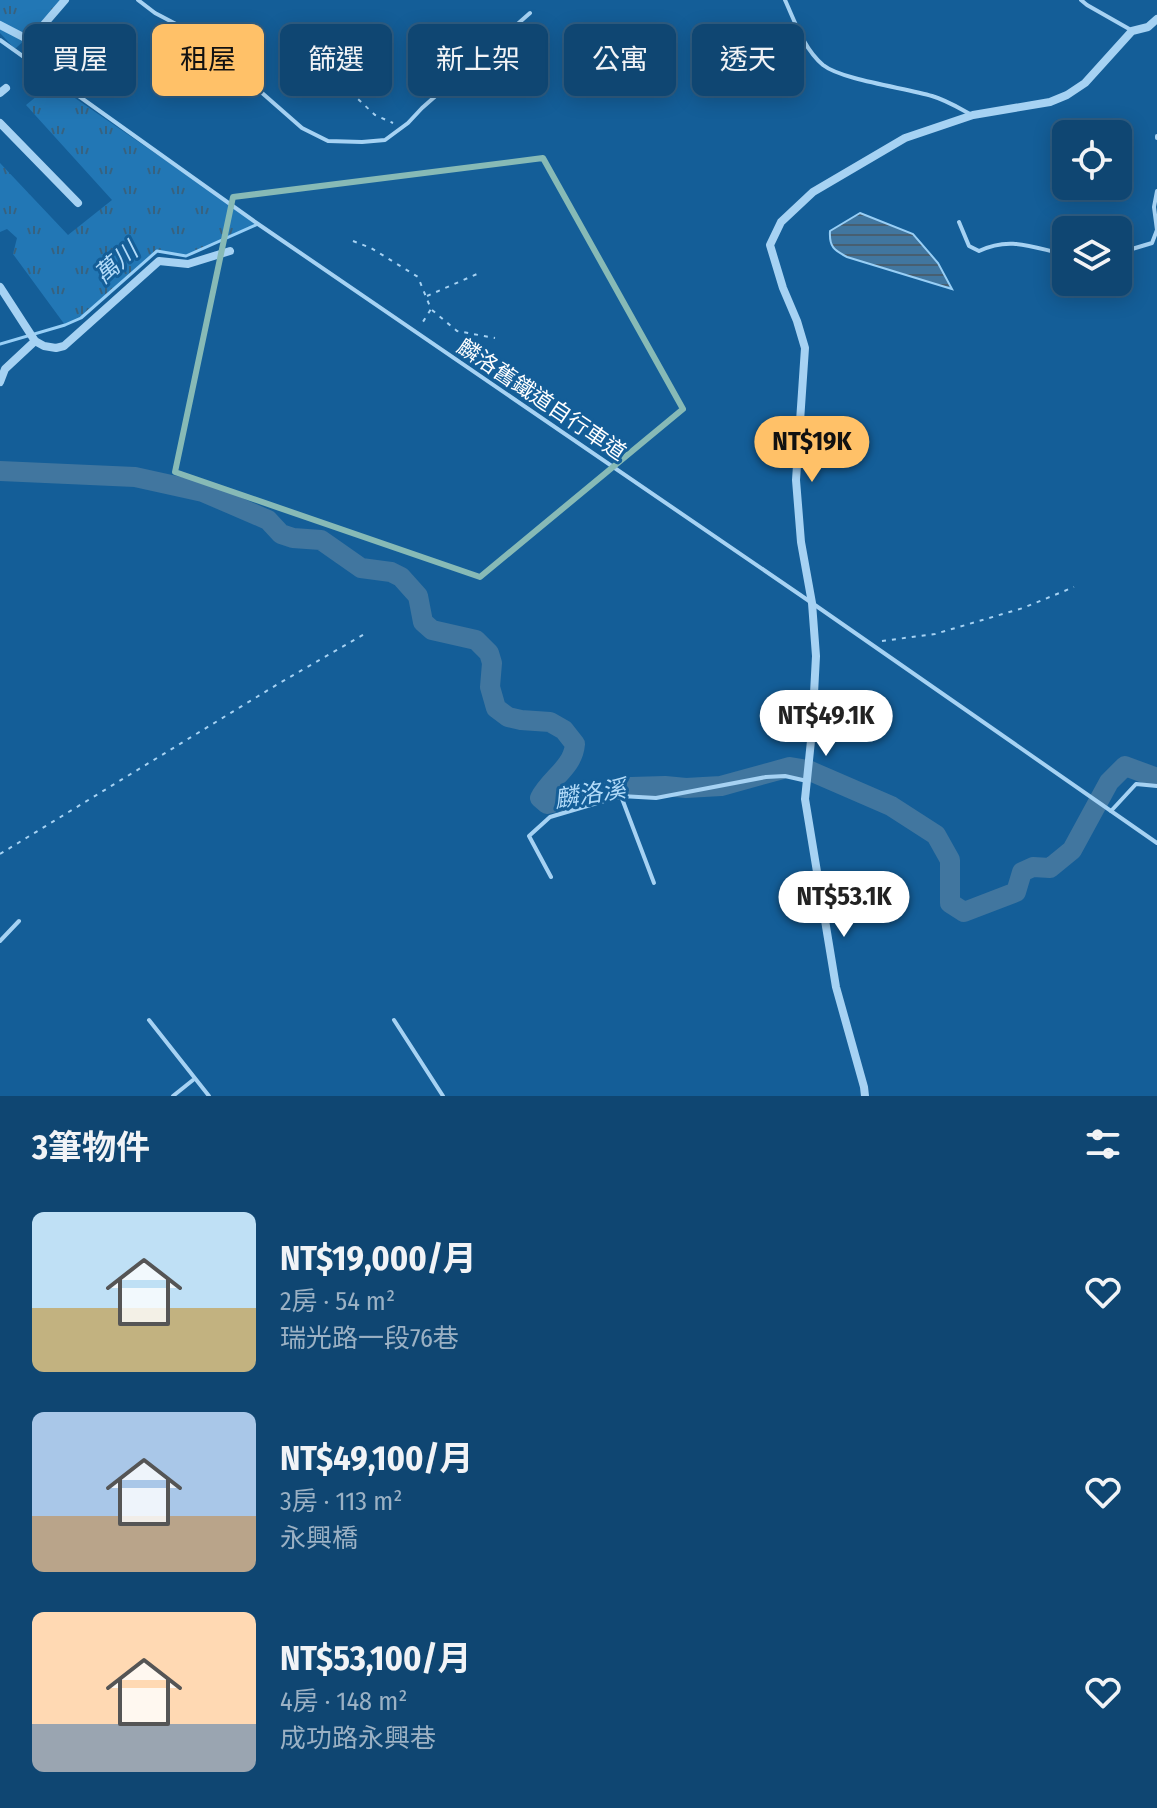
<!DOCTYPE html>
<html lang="zh-TW">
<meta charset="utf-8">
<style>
:root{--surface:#0f4672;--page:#184d77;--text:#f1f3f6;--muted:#9bb1c4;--line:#2f5e84;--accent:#ffc168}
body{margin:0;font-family:"Fira Sans Condensed","Noto Sans TC",sans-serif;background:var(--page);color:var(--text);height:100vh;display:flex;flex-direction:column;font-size:30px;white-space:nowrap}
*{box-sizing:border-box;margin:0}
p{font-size:26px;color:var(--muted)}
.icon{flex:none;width:44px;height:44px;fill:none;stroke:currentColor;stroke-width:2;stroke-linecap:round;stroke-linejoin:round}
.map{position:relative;height:1096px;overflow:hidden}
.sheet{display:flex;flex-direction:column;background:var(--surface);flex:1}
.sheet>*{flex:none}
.hud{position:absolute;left:24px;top:24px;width:1110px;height:72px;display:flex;gap:16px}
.fabs{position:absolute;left:1052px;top:120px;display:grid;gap:16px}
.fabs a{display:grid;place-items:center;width:80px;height:80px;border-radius:12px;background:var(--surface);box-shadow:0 4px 20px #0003,0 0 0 2px var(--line);font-size:40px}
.price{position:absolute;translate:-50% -68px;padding:0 18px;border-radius:28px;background:#fff;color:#222;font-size:26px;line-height:52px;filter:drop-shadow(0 2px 4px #0008)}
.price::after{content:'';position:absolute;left:50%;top:48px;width:24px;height:18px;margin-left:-12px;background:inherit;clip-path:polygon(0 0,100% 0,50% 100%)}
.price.current{background:var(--accent);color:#111}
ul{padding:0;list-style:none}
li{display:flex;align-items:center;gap:24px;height:200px;padding:0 32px}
li span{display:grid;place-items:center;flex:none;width:224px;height:160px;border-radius:12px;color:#555}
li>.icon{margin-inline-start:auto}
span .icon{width:96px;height:96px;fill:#fffc;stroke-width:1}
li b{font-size:34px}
h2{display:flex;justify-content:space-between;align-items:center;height:96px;padding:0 32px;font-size:34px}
.tag{padding:0 28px;border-radius:12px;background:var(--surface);box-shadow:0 4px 20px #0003,0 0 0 2px var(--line);font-size:28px;line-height:72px}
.tag.current{background:var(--accent);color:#111}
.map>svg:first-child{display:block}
.grass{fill:url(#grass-tufts)}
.water{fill:url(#water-rules);stroke:#98cff6;stroke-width:2}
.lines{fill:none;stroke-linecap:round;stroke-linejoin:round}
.stream{stroke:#98cff6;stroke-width:3}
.river{stroke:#41769f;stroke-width:20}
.path{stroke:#a6d2f3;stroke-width:2;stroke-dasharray:4 6;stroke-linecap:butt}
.lane{stroke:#a6d2f3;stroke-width:4}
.street{stroke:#a6d2f3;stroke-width:8}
.marked{fill:none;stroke:#87bab6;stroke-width:6;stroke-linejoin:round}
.labels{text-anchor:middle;stroke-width:6;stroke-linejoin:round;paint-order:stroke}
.street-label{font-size:22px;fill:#fff;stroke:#145e98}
.water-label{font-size:24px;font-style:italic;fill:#b2dbf9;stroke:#145e98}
</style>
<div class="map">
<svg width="1157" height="1096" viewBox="0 0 1157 1096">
<defs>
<pattern id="grass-tufts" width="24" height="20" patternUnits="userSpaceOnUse" patternTransform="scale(2)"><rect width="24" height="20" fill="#2277b5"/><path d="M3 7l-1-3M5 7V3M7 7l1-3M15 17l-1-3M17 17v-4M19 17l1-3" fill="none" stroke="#376280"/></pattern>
<pattern id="water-rules" width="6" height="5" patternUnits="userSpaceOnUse" patternTransform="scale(2)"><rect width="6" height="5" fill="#41769f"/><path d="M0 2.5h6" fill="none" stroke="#475f71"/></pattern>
</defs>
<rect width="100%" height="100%" fill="#145e98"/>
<g class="grass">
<path d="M0 0H67L15 49 0 33Z"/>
<path d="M53 83 258 224 186 256 157 251 81 318 65 325 13 254 17 238 7 229 0 232V163L68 235 112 200 26 105Z"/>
</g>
<path class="water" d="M860 213 913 234 938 263 952 289 847 257C834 250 829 247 830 231Z"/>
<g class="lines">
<path class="stream" d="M0 344 65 325 81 318 157 251 186 256 258 224"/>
<path class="river" d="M0 471 135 477 203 492 268 520 281 534 293 538 321 540 361 568 391 572 401 577 418 596 423 622 432 630 476 640 489 653 492 663 490 687 496 708 508 717 521 720 550 722 564 730 575 744C573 768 550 778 540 798L547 804 631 787 665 786 686 788 721 786 790 767 808 770 891 806 936 835 950 860V903L964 912 1016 892 1022 872 1033 867 1050 868 1072 850 1109 782 1125 766 1157 778"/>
<g class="path">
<path d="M329 72 375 115 393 123"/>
<path d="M353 241 371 248 418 277 431 309 421 325"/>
<path d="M427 296 477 274"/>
<path d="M432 310 457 331 495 338"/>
<path d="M882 641 935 634 1023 608 1074 587"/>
<path d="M0 854 278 684 368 632"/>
</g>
<g class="lane">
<path d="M138 0 155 13 195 34 302 128 328 141 362 142 385 140 408 123 422 108 530 13"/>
<path d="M785 0C795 22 804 49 823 65 842 80 906 88 932 96 946 100 959 108 972 115"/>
<path d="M1081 0 1087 5 1131 30"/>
<path d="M0 40 258 224 812 603 1157 843"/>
<path d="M1157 136V138"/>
<path d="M959 222 969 246 979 251C1008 237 1029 246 1059 253L1066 251"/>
<path d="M1118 248 1132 249 1152 243 1157 230 1154 207 1157 191"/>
<path d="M621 796 654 883"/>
<path d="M1111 811 1136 784 1157 786"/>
<path d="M551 877 529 836 550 817 621 796 656 798 766 777 785 776 807 781"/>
<path d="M0 941 19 921"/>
<path d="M149 1020 209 1096"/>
<path d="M394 1020 443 1096"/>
<path d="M173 1096 193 1080"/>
</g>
<g class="street">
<path d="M0 25 27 39 34 36 65 0"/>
<path d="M0 93 6 88"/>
<path d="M0 123 78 203"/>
<path d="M0 287 35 341 44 346 56 348 64 346 159 261 188 264 230 251"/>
<path d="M0 382 5 369 35 341"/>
<path d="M865 1096 864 1087 836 987 805 799 812 731 816 656 812 603 801 542 796 480 805 348 797 321 783 288 770 245 781 222 813 192 905 138 973 115 1050 102 1067 95 1085 83 1132 31 1148 27 1157 19"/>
</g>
</g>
<path class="marked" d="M543 158 683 409 480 577 175 472 233 197Z"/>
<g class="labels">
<g class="street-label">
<text transform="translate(542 399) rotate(34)" y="8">麟洛舊鐵道自行車道</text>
</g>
<g class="water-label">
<text transform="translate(116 263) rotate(-41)" y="8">萬川</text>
<text transform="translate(590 794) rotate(-9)" y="8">麟洛溪</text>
</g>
</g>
</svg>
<div class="fabs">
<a><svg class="icon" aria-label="locate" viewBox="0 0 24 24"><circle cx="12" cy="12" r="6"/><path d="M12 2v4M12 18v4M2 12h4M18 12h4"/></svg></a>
<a><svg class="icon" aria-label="layers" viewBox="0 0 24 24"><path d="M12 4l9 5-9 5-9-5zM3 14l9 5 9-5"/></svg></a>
</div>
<b class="price current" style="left:812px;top:484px">NT$19K</b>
<b class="price" style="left:826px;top:758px">NT$49.1K</b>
<b class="price" style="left:844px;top:939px">NT$53.1K</b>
<div class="hud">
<a class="tag">買屋</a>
<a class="tag current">租屋</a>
<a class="tag">篩選</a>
<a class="tag">新上架</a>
<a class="tag">公寓</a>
<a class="tag">透天</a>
</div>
</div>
<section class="sheet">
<h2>3筆物件<svg class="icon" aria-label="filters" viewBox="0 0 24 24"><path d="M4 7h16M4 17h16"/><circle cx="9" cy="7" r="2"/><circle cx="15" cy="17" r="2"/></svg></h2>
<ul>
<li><span style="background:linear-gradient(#bfe0f5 60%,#c2b280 0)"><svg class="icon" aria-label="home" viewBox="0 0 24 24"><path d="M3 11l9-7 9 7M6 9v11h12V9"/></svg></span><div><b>NT$19,000/月</b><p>2房 · 54 m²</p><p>瑞光路一段76巷</p></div><svg class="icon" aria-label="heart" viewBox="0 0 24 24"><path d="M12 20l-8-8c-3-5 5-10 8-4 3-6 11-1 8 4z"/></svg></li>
<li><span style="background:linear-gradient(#a9c7e8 65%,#b9a48a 0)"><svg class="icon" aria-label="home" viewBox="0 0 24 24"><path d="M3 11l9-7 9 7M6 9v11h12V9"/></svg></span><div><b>NT$49,100/月</b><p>3房 · 113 m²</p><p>永興橋</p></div><svg class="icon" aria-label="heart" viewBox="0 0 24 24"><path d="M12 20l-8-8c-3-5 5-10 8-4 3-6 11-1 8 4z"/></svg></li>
<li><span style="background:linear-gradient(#ffd9b3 70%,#9aa5b1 0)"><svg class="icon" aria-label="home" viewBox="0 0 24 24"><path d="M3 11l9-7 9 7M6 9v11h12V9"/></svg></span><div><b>NT$53,100/月</b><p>4房 · 148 m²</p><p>成功路永興巷</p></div><svg class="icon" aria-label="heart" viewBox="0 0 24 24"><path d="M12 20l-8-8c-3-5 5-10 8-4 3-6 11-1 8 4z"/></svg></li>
</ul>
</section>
